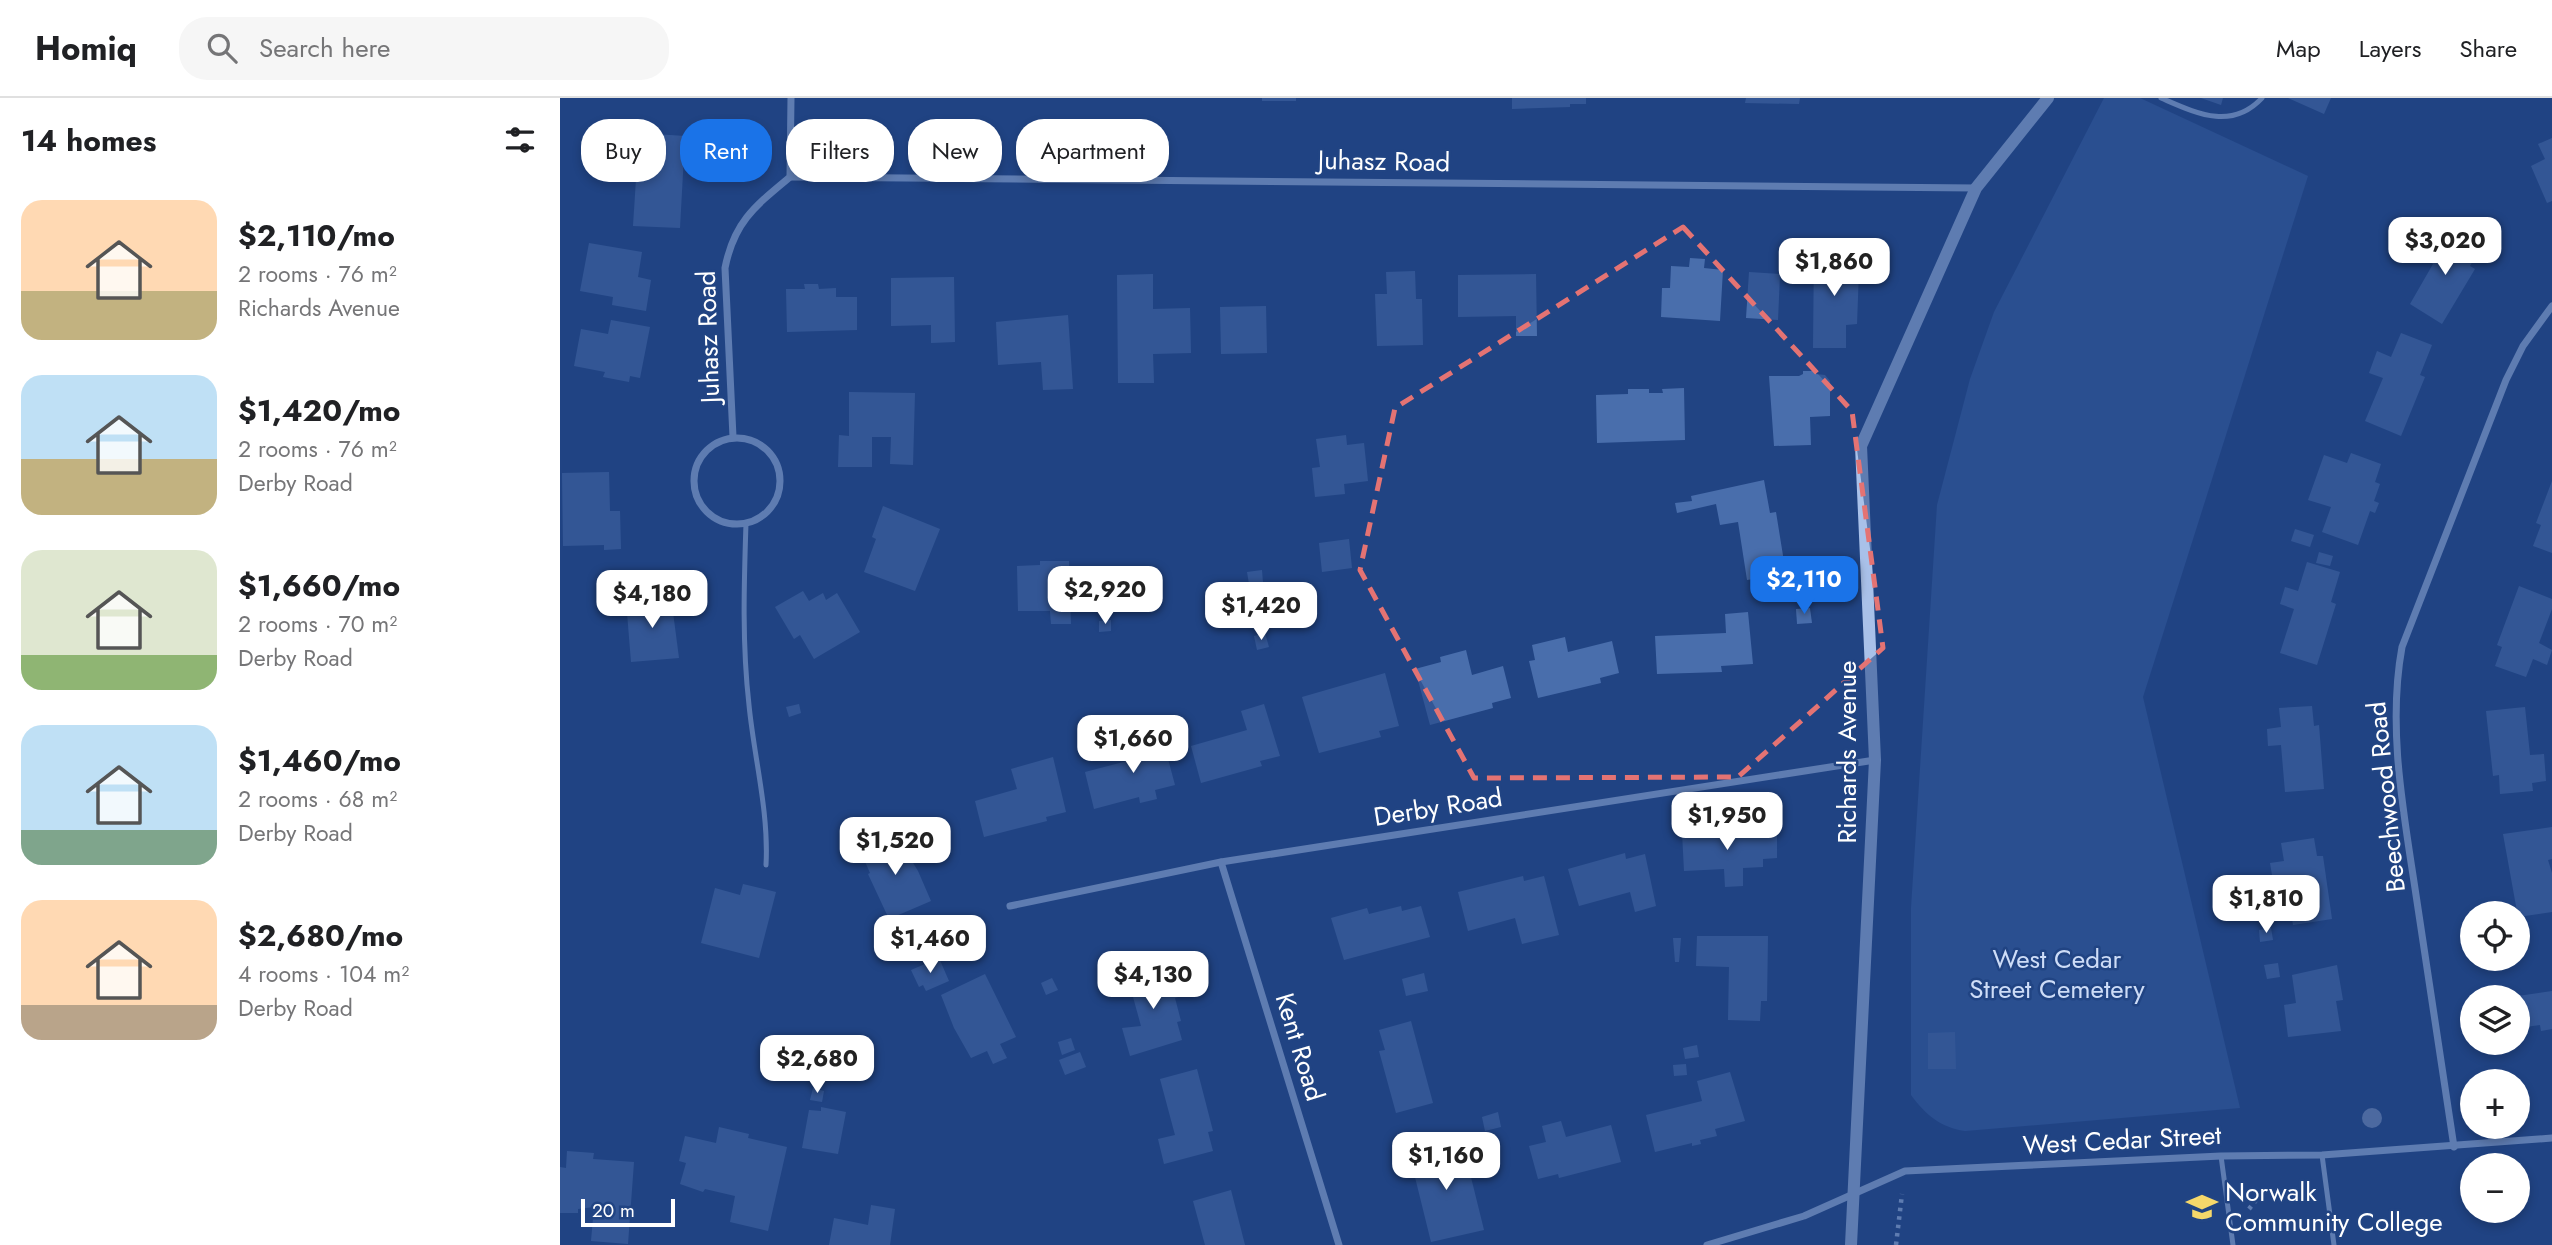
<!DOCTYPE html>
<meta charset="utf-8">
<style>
:root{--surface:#fff;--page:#f6f6f6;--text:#202124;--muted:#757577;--line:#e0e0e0;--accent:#1a73e8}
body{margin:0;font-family:Jost,sans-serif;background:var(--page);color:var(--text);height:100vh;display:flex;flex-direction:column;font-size:26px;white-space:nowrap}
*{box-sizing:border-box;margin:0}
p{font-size:23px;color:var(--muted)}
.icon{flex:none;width:38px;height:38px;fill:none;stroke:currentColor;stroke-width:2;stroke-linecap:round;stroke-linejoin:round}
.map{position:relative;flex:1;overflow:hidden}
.side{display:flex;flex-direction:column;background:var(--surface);width:560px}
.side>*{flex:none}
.guide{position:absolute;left:21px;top:21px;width:665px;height:63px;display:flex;gap:14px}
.controls{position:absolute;left:1900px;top:803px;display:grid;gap:14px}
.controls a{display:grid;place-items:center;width:70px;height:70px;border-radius:50%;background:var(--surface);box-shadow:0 4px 10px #0003;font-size:35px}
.scale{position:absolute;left:21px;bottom:18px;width:94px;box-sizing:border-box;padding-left:7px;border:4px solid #fff;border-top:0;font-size:19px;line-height:24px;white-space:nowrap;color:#fff;-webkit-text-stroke:5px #214483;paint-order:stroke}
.price{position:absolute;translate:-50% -60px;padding:0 16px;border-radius:14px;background:#fff;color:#222;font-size:23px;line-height:46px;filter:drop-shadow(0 2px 4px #0008)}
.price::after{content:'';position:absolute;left:50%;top:42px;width:21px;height:16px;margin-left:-10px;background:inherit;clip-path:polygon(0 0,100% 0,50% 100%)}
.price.current{background:var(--accent);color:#fff}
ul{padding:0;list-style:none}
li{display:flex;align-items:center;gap:21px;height:175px;padding:0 21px}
li span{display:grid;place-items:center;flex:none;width:196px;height:140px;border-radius:21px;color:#555}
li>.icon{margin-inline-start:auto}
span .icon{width:84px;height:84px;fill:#fffc;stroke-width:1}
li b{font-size:30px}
h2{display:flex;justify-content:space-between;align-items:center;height:84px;padding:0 21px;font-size:30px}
.tag{padding:0 24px;border-radius:28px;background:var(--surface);box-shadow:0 4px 10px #0003;font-size:24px;line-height:63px}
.tag.current{background:var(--accent);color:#fff}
header{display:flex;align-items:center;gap:42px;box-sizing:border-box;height:98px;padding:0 35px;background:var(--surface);border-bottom:2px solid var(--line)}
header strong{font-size:33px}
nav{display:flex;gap:38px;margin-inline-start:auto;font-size:24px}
.search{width:490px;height:63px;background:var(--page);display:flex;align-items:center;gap:18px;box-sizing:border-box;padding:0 24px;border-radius:28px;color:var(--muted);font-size:26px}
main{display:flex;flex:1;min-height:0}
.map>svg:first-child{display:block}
.green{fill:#355da1}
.building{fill:#496eac}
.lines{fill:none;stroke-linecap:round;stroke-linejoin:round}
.path{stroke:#a9c1e9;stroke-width:4.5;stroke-dasharray:3.5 5;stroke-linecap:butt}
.service{stroke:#a9c1e9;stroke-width:5}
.minor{stroke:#a9c1e9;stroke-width:7}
.tertiary{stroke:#a9c1e9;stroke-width:12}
.tree{fill:#8098c3}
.marked{fill:none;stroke:#e47373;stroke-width:5;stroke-dasharray:14 9;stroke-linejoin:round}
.labels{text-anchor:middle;stroke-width:5;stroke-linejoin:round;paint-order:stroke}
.street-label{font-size:26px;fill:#fff;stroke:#214483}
.park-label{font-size:26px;fill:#cddcf7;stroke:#214483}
.poi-label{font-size:26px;fill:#fff;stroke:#214483;text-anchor:start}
</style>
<header>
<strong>Homiq</strong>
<div class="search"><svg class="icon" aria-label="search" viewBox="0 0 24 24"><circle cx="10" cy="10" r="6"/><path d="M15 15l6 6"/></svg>Search here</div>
<nav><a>Map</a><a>Layers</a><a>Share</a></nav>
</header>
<main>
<section class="side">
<h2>14 homes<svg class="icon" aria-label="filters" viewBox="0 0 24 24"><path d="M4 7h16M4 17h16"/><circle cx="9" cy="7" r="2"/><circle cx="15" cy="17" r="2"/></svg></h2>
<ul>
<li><span style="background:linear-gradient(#ffd9b3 65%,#c2b280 0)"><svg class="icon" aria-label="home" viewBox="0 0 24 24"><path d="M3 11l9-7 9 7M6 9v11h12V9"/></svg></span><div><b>$2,110/mo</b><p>2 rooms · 76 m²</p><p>Richards Avenue</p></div></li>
<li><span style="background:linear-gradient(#bfe0f5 60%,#c2b280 0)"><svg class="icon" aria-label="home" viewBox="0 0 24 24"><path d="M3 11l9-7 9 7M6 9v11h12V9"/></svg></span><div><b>$1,420/mo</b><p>2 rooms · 76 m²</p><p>Derby Road</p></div></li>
<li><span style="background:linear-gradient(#dfe7d0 75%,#8fb573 0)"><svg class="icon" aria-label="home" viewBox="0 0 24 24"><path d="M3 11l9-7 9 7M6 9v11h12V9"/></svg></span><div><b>$1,660/mo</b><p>2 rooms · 70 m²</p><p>Derby Road</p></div></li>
<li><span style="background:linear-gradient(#bfe0f5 75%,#7fa58c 0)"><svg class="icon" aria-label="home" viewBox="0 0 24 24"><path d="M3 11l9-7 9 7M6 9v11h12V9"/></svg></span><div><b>$1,460/mo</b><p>2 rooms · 68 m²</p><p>Derby Road</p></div></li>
<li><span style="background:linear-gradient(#ffd9b3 75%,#b9a48a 0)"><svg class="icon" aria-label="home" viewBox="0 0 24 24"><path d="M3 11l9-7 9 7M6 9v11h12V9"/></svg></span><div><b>$2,680/mo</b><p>4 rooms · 104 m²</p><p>Derby Road</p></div></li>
</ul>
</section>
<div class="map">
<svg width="1992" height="1147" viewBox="0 0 1992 1147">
<rect width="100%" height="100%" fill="#214483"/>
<path class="green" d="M1544 0H1580L1748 78 1583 599 1680 1010 1405 1033C1380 1029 1366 1017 1351 997V810L1377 407 1410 281 1434 214Z"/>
<g class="building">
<rect x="702" y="0" width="34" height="3"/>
<path d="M952 0H1026V6H1010V9L952 11Z"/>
<path d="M1186 0H1240L1239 6 1185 5Z"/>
<path d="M1641 0H1663L1661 7Z"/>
<path d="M1728 0H1771L1764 16Z"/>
<path d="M79 35 125 38 120 130 73 128Z"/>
<path d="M1992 40V103L1987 105 1971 68 1985 61 1978 46Z"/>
<path d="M1892 134 1920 150 1910 168 1915 171 1882 226 1850 206 1873 166 1861 159 1870 144 1882 151Z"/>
<path d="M29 145 82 154 78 179 91 182 86 213 52 207 53 199 20 193Z"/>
<path d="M1287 150V172H1299L1297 226 1286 227V250H1253L1254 151Z"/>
<path d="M1130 160 1145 161 1144 170 1163 172 1160 223 1101 219 1102 190H1110L1111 168 1129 169Z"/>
<path d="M855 173 856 201H862L863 247 817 248 815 196H827L826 174Z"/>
<path d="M1189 174 1220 176 1218 222 1186 220Z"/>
<path d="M593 176V211L630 210 631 255 593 256 594 285H558L557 177Z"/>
<path d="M976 176 977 238H956V218L898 219V177Z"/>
<path d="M394 179 395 244 371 245V227L331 228V180Z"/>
<path d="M244 186H258L259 191 276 190V199H297V232L227 234 226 191H245Z"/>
<path d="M706 208 707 255 661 256 660 209Z"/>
<path d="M508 217 513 291 483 292 481 264 438 267 436 224Z"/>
<path d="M51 222 90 229 80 280 70 278 69 284 43 279 45 274 14 268 21 231 48 236Z"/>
<path d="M1841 235 1872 247 1860 277 1865 279 1841 338 1805 323 1823 280 1809 275 1817 253 1831 259Z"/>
<path d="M1243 273H1256V276L1265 277 1270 283V318L1250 319 1251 347 1214 348 1209 278H1239L1243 276Z"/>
<path d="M1124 290 1125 342 1037 345 1036 297 1068 296V291H1089V295H1103L1102 291Z"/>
<path d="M289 294 355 295 353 367 330 366 331 339H312V369H278L279 337 289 338Z"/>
<path d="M786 337 787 347 804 345 808 383 784 386 785 396 755 399 752 370 760 369 756 341Z"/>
<path d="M1791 355 1821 366 1815 384 1820 386 1814 403 1819 405 1815 415 1810 413 1798 447 1762 434 1771 409 1748 402 1764 357 1787 365Z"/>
<path d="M49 374 50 413H60L61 451 44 452V447L3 448 2 375Z"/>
<path d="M1204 382 1210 415 1216 414 1226 476 1187 482 1178 424 1160 427 1156 406 1117 415 1115 405 1132 403 1131 398Z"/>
<path d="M1992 383V455L1973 448 1981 427 1976 425Z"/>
<path d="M323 408 380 431 355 493 304 474 316 441 312 439Z"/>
<path d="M1735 431 1754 437 1750 449 1731 443Z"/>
<path d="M789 441 792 470 762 474 759 445Z"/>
<path d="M1759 454 1773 458 1770 468 1756 465Z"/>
<path d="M480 463H509L511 526H491L490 513H458L457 468 480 467Z"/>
<path d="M1747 464 1780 474 1771 504 1776 506 1757 567 1720 555 1734 511 1720 506 1725 489 1738 493Z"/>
<path d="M702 472 703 485 689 486 687 474Z"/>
<path d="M1959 488 1992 501V511L1979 545 1992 552 1987 567 1973 561 1966 579 1935 568 1942 549 1937 547Z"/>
<path d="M243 493 249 503 263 495 266 502 277 495 300 534 254 561 240 537 234 541 215 509Z"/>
<path d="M111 499 119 560 71 564 66 502Z"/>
<path d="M1250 510 1252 525 1237 526 1236 511Z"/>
<path d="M720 512 722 527H711L709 513Z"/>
<path d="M1188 514 1193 566 1161 568 1162 574 1097 576 1095 538 1166 535 1165 516Z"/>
<path d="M551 522V533L539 534V523Z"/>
<path d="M705 535 709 549 697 552 694 538Z"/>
<path d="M1005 539 1008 554 1052 543 1059 575 1040 580 1041 585 978 600 969 563 975 562 972 547Z"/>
<path d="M906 552 912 577 943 568 951 600 932 605 933 610 870 627 855 571 881 564 880 559Z"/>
<path d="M825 575 839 628 819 633 821 639 759 655 742 599Z"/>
<path d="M239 606 241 615 229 619 226 609Z"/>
<path d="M704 606 720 658 700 663 702 668 641 685 631 648 687 632 681 613Z"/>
<path d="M1752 608 1754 628 1759 627 1764 691 1725 694 1721 647 1708 648 1707 631 1721 629 1719 610Z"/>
<path d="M1965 609 1970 657 1984 656 1986 683 1972 685 1973 693 1940 696 1939 677 1933 678 1926 613Z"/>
<path d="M601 635 615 687 595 692 597 701 580 705 579 699 534 711 525 674 575 661 570 643Z"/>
<path d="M493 659 506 714 486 719 487 723 424 739 415 703 457 691 451 671Z"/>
<path d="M1152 729 1179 732 1180 738H1217V760L1203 761V769L1183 770V788L1165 789 1164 771 1124 773 1122 734 1151 733Z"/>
<path d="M1992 729V761L1988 762 1992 775V814L1958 819 1943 736Z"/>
<path d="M336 737 347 761 350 760 358 773 371 803 329 821 308 776 310 775 300 752Z"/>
<path d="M1754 740 1757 758H1763L1772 821 1733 827 1726 781 1713 783 1710 765 1724 763 1721 745Z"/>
<path d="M1065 755 1066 761 1085 756 1096 808 1075 814 1070 794 1019 808 1008 771Z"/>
<path d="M963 778 964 783 984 778 999 837 962 846 955 820 908 833 898 794Z"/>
<path d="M183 786 216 794 199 860 141 845 155 790 180 797Z"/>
<path d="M841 808 842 813 861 808 870 839 784 862 771 820 807 810 809 816Z"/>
<path d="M1711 830 1713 842 1700 844 1699 832Z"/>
<path d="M1137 838H1208L1207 903H1201L1200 923 1168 922 1169 869 1136 868Z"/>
<path d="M1113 840H1121L1119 864H1115Z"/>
<path d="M379 860 389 883 366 893 363 887 359 889 351 872Z"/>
<path d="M1718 865 1720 879 1707 881 1704 867Z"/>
<path d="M605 866 612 888 618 886 622 898 615 900 621 923 617 924 622 942 570 958 562 930 581 928 567 877Z"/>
<path d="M1777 867 1783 902 1776 903 1781 933 1728 939 1724 907 1736 905 1732 877Z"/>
<path d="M864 875 868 893 846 898 842 881Z"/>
<path d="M425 876 456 939 440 946 447 960 433 966 427 953 411 960 394 930 381 897Z"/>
<path d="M492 880 498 892 486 897 481 885Z"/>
<path d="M1992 893V931L1981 933 1980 927 1958 930V898Z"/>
<path d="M851 923 873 1005 836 1015 819 953 825 952 819 932Z"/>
<path d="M1395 934 1396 971H1368V935Z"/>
<path d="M511 940 515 952 502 957 498 944Z"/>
<path d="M1137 947 1139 959 1125 961 1123 950Z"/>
<path d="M520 954 526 969 505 977 499 962Z"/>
<path d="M1126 966 1127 977 1114 978 1113 967Z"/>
<path d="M637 971 653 1033 648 1034 653 1053 604 1066 598 1041 615 1037 600 981Z"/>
<path d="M1170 974 1185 1023 1155 1031 1157 1038 1140 1042 1141 1046 1132 1048V1045L1095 1054 1086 1017 1142 1003 1137 983Z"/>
<path d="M253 990 264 993 262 1004 250 1002Z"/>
<path d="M261 1009 286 1014 278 1056 242 1050 249 1012 261 1013Z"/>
<path d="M938 1014 941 1029 925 1033 922 1019Z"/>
<path d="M1001 1023 1006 1039 1051 1027 1061 1064 999 1080 998 1076 978 1081 969 1048 986 1044 982 1028Z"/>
<path d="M159 1029 189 1036 188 1040 227 1049 208 1133 170 1124 175 1098 145 1091 143 1094 120 1086 126 1065 119 1063 125 1038 156 1045Z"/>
<path d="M887 1041 891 1058 905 1055 924 1132 871 1144 853 1071 857 1070 852 1050Z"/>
<path d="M7 1053 34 1055 33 1061 74 1064 68 1146 31 1143 34 1109 18 1111V1115H0V1069L6 1070Z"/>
<path d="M671 1092 685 1147H645L633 1103Z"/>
<path d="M311 1107 335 1111 330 1147H269L274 1120 308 1127Z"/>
</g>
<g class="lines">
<g class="path">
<path d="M1689 1111 1705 1091"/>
<path d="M1336 1147 1342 1096"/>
</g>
<g class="service">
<path d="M1601 0C1636 15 1671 33 1702 0"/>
<path d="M186 425C184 486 182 546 189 607 194 659 209 714 206 767"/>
<path d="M1762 1057 1774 1147"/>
<path d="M1661 1058 1673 1147"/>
</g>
<g class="minor">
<path d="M230 79 1416 90"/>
<path d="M173 339 165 170C174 124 195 108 230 79L231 0"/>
<circle cx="177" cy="383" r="43"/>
<path d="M661 764 779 1147"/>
<path d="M450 808 661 764 1315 662"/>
<path d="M1894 1049C1881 965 1869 881 1856 797 1844 716 1827 631 1842 549L1946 282 1963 248 1992 208"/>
<path d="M1147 1147 1244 1118 1345 1073 1661 1058 1762 1057 1992 1040"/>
</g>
<path class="tertiary" d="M1291 1147 1315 662 1301 348 1416 90 1488 0"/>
</g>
<circle class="tree" cx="1812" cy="1020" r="10"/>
<path d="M0 0H1992V1147H0ZM1123 129 1292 313 1323 550 1178 679 914 680 800 472 835 310Z" fill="#214483" fill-opacity=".55" fill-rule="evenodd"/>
<path class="marked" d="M1123 129 1292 313 1323 550 1178 679 914 680 800 472 835 310Z"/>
<defs>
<symbol id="university-bare" viewBox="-9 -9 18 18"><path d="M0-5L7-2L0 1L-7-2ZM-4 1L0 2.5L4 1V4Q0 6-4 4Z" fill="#f6d86a" stroke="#214483" stroke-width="2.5" paint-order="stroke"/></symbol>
</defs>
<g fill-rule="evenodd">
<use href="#university-bare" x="1620" y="1087" width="44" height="44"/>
</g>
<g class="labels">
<g class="street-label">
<text transform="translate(824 63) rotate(1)" y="9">Juhasz Road</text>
<text transform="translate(148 239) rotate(-92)" y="9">Juhasz Road</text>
<text transform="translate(1287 654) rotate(-90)" y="9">Richards Avenue</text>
<text transform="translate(1826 699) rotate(-96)" y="9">Beechwood Road</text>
<text transform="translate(878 709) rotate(-9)" y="9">Derby Road</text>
<text transform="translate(740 949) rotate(73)" y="9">Kent Road</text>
<text transform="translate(1562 1042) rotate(-3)" y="9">West Cedar Street</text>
</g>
<g class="park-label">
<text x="1497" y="870">West Cedar<tspan x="1497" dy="30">Street Cemetery</tspan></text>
</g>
<g class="poi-label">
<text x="1665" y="1103">Norwalk<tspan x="1665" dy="30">Community College</tspan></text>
</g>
</g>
</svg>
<div class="controls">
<a><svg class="icon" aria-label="locate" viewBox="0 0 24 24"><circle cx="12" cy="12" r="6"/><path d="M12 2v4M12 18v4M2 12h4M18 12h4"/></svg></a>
<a><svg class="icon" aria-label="layers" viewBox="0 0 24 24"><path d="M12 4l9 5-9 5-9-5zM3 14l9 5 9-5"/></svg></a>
<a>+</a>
<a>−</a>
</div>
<div class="scale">20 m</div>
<b class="price" style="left:1885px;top:179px">$3,020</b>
<b class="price" style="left:1274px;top:200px">$1,860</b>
<b class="price current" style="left:1244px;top:518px">$2,110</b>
<b class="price" style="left:545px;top:528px">$2,920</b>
<b class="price" style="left:92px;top:532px">$4,180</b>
<b class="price" style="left:701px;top:544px">$1,420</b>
<b class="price" style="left:573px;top:677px">$1,660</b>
<b class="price" style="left:1167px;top:754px">$1,950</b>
<b class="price" style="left:335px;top:779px">$1,520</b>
<b class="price" style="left:1706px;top:837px">$1,810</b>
<b class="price" style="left:370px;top:877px">$1,460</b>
<b class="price" style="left:593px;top:913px">$4,130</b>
<b class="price" style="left:257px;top:997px">$2,680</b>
<b class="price" style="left:886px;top:1094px">$1,160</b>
<div class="guide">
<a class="tag">Buy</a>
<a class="tag current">Rent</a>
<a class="tag">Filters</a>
<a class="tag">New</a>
<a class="tag">Apartment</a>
</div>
</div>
</main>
